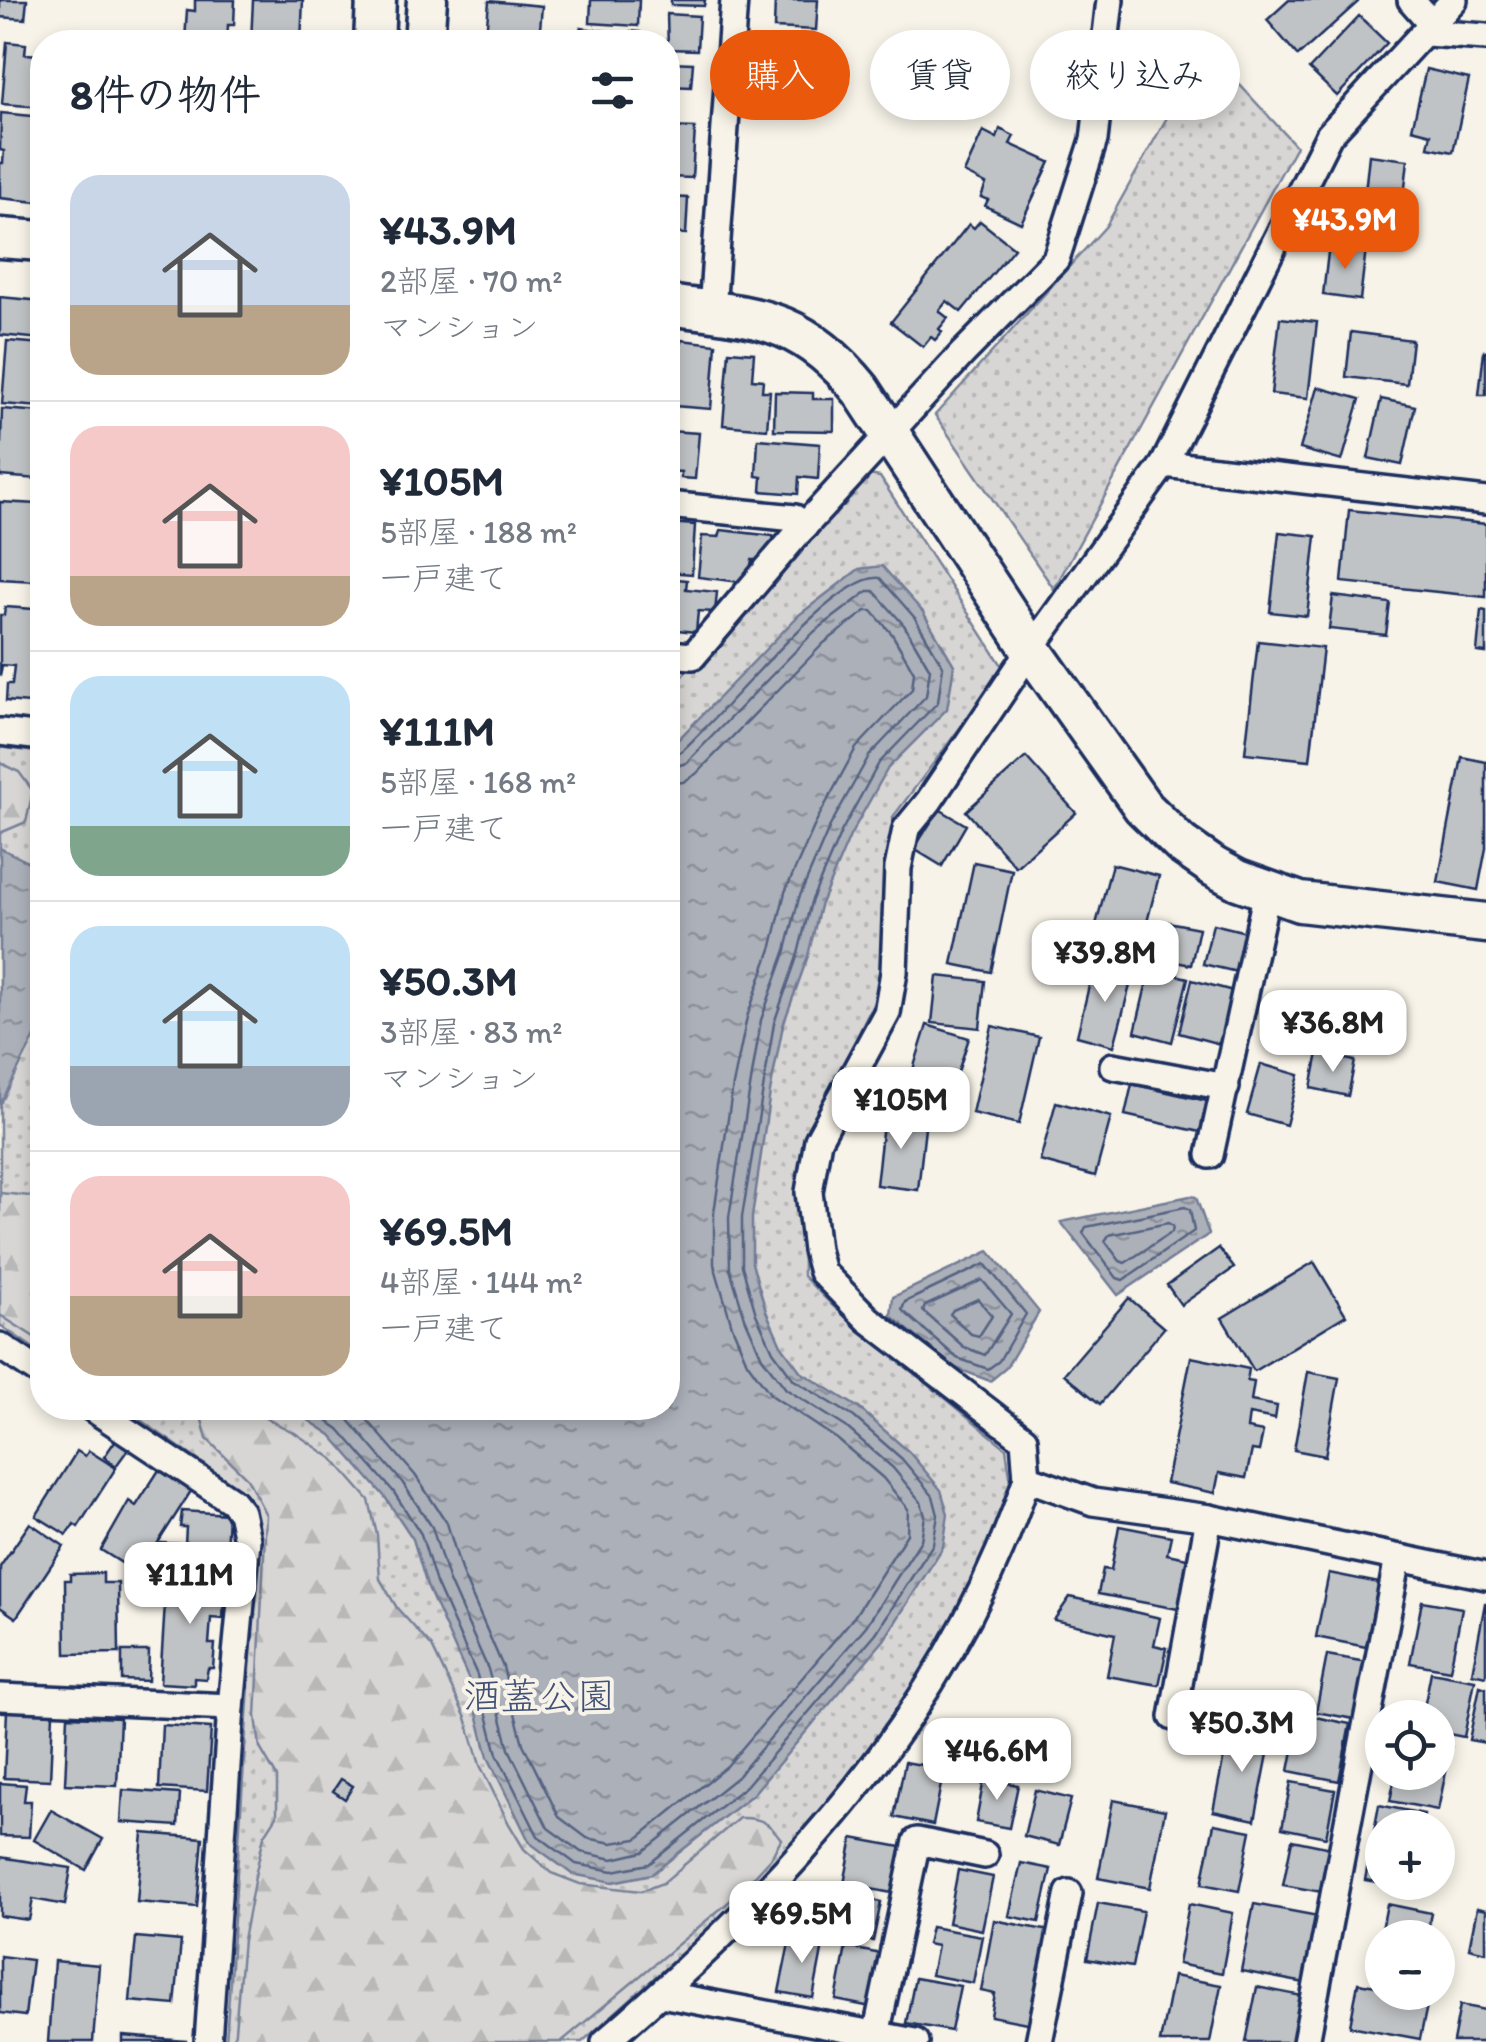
<!DOCTYPE html>
<html lang="ja">
<meta charset="utf-8">
<style>
:root{--surface:#fff;--page:#f2f2f3;--text:#1f2937;--muted:#747a83;--line:#e0e1e3;--accent:#ea580c}
body{margin:0;font-family:Itim,"Klee One",sans-serif;background:var(--page);color:var(--text);height:100vh;display:flex;flex-direction:column;font-size:38px;white-space:nowrap}
*{box-sizing:border-box;margin:0}
p{font-size:32px;color:var(--muted)}
.icon{flex:none;width:55px;height:55px;fill:none;stroke:currentColor;stroke-width:2;stroke-linecap:round;stroke-linejoin:round}
.map{position:relative;flex:1;overflow:hidden}
.side{position:absolute;left:30px;top:30px;width:650px;height:1390px;display:flex;flex-direction:column;background:var(--surface);border-radius:40px;box-shadow:0 5px 15px #0003}
.side>*{flex:none}
.top-card{position:absolute;left:710px;top:30px;width:625px;height:90px;display:flex;gap:20px}
.tools{position:absolute;left:1365px;top:1700px;display:grid;gap:20px}
.tools a{display:grid;place-items:center;width:90px;height:90px;border-radius:50%;background:var(--surface);box-shadow:0 5px 15px #0003;font-size:50px}
.price{position:absolute;translate:-50% -85px;padding:0 22px;border-radius:20px;background:#fff;color:#222;font-size:32px;line-height:65px;filter:drop-shadow(0 2px 5px #0008)}
.price::after{content:'';position:absolute;left:50%;top:60px;width:30px;height:22px;margin-left:-15px;background:inherit;clip-path:polygon(0 0,100% 0,50% 100%)}
.price.selected{background:var(--accent);color:#fff}
ul{padding:0;list-style:none}
li{display:flex;align-items:center;gap:30px;height:250px;padding:0 40px}
li+li{border-top:2px solid var(--line)}
li span{display:grid;place-items:center;flex:none;width:280px;height:200px;border-radius:30px;color:#555}
li>.icon{margin-inline-start:auto}
span .icon{width:120px;height:120px;fill:#fffc;stroke-width:1}
li b{font-size:42px}
h2{display:flex;justify-content:space-between;align-items:center;height:120px;padding:0 40px;font-size:42px}
.chip{padding:0 35px;border-radius:45px;background:var(--surface);box-shadow:0 5px 15px #0003;font-size:35px;line-height:90px}
.chip.selected{background:var(--accent);color:#fff}
.map>svg:first-child{display:block}
.grass{fill:url(#grass-dots);stroke:#798299;stroke-width:2.5}
.forest{fill:url(#forest-firs);stroke:#798299;stroke-width:2.5}
.water{fill:url(#water-ripples);stroke:#727c95;stroke-width:2.5}
.lines{fill:none;stroke-linecap:round;stroke-linejoin:round}
.shore{stroke:#556382;stroke-width:2.5}
.building{fill:#c0c3c5;stroke:#1b2f5e;stroke-width:2.5}
.street-casing{stroke:#1b2f5e;stroke-width:32}
.secondary-casing{stroke:#1b2f5e;stroke-width:45}
.street{stroke:#f7f3e8;stroke-width:25}
.secondary{stroke:#f7f3e8;stroke-width:38}
.labels{text-anchor:middle;stroke-width:8;stroke-linejoin:round;paint-order:stroke}
.park-label{font-size:38px;fill:#415076;stroke:#f7f3e8}
</style>
<div class="map">
<svg width="1486" height="2042" viewBox="0 0 1486 2042">
<defs>
<pattern id="grass-dots" width="8" height="8" patternUnits="userSpaceOnUse" patternTransform="scale(2.5)"><rect width="8" height="8" fill="#d7d6d4"/><path d="M2 2h.1M6 6h.1" fill="none" stroke="#b8b8b8" stroke-width="1.8" stroke-linecap="round"/></pattern>
<pattern id="forest-firs" width="22" height="20" patternUnits="userSpaceOnUse" patternTransform="scale(2.5)"><rect width="22" height="20" fill="#d7d6d4"/><path d="M5 1l3.5 6h-7zM16 11l3.5 6h-7z" fill="#b8b8b8"/></pattern>
<pattern id="water-ripples" width="26" height="14" patternUnits="userSpaceOnUse" patternTransform="scale(2.5)"><rect width="26" height="14" fill="#acb0b9"/><path d="M2 4q2-2 4 0t4 0M15 11q2-2 4 0t4 0" fill="none" stroke="#8b909a"/></pattern>
</defs>
<rect width="100%" height="100%" fill="#f7f3e8"/>
<filter id="ink" filterUnits="userSpaceOnUse"><feTurbulence type="fractalNoise" baseFrequency=".01" numOctaves="2"/><feDisplacementMap in="SourceGraphic" scale="20" xChannelSelector="R" yChannelSelector="G"/><feConvolveMatrix kernelMatrix="1 2 1 2 8 2 1 2 1" color-interpolation-filters="sRGB"/></filter>
<g filter="url(#ink)">
<g class="grass">
<path d="M1206 48 1296 146 1054 589 935 415 1106 226Z"/>
<path d="M862 474 880 477 1003 667 990 688 893 817 879 992 806 1141 802 1186 803 1276 833 1306 1006 1448 1011 1483 979 1573 906 1701 815 1819 748 1895 582 2042H226L259 1531 244 1492 123 1408H668V692Z"/>
<path d="M0 747 42 753V1354L0 1325Z"/>
</g>
<g class="forest">
<path d="M0 763 19 772 33 791 26 822 0 833Z"/>
<path d="M0 1193 40 1197 42 1194V1342L0 1315Z"/>
<path d="M215 1408H245L295 1433 333 1459 369 1500 377 1535 380 1579 397 1608 432 1647 466 1718 480 1765 509 1824 524 1849 551 1873 580 1884 641 1891 663 1883 739 1818C759 1817 769 1822 781 1839L771 1858 737 1895 561 2042H234L243 1940 256 1871 264 1836 277 1816V1777L260 1748 256 1716 266 1515 247 1478 207 1439 202 1420Z"/>
</g>
<g class="water">
<path d="M882 566 923 612 954 665 950 691 947 709 888 768 850 836 820 906 808 956 783 1025 770 1092 752 1217V1263L766 1311 781 1345 801 1372 859 1408 909 1452 941 1490 948 1514 943 1547 884 1640 753 1794 652 1874 613 1882 572 1874 530 1843 488 1757 468 1678 427 1586 413 1539 385 1497 331 1435 290 1408H668V750L799 615 859 569Z"/>
<path d="M0 848 42 869V1023L0 1105Z"/>
<path d="M1190 1196 1196 1197 1209 1234 1118 1295 1061 1222Z"/>
<path d="M989 1251 1039 1312 1006 1368 990 1381 953 1367 891 1316 893 1297Z"/>
</g>
<g class="lines">
<g class="shore">
<path d="M1185 1207 1190 1210 1194 1231 1123 1280 1117 1278 1083 1233 1086 1227Z"/>
<path d="M1168 1223 1173 1226 1172 1232 1125 1263 1120 1261 1105 1241 1109 1235Z"/>
<path d="M985 1264 1026 1314 999 1361 988 1369 957 1358 902 1310 905 1302Z"/>
<path d="M982 1280 1011 1314 985 1355 964 1347 923 1311 925 1306Z"/>
<path d="M978 1299 992 1316 979 1336 971 1334 950 1314 953 1310Z"/>
<path d="M308 1408 339 1429 393 1491 421 1534 436 1583 477 1675 497 1754 538 1836 576 1864 613 1871 649 1864 746 1786 876 1633 933 1544 938 1515 933 1496 902 1459 854 1417 794 1380 773 1351 756 1314 742 1266V1217L774 1023 798 954 811 902 841 832 879 763 938 702 943 666 915 618 880 578C840 572 735 699 704 729 693 739 682 755 668 757"/>
<path d="M331 1408 348 1419 402 1482 432 1527 448 1579 488 1669 509 1749 548 1828 581 1852 613 1859 643 1852 737 1777 866 1626 921 1540 925 1516 921 1502 893 1468 846 1427 786 1389 762 1357 745 1318 730 1269 729 1217 761 1020 786 950 799 898 830 826 869 756 926 696 930 669 904 625 874 591H868L814 632 686 763 668 769"/>
<path d="M357 1408 415 1475 447 1523 462 1573 503 1667 523 1744 559 1817 587 1838 612 1843 637 1839 727 1766 854 1617 907 1534 908 1509 883 1478 837 1439 771 1395 747 1362 732 1326 714 1264V1213L733 1085 747 1017 772 946 785 892 817 820 856 748 912 689 914 672 892 634 872 611H866L824 643 696 774 683 782 668 784"/>
</g>
</g>
<g class="building">
<path d="M0 0H27L25 19 0 17Z"/>
<path d="M195 0H235L234 25H228L227 42 185 41 187 10 195 11Z"/>
<path d="M253 0H303L301 42H251Z"/>
<path d="M591 0H639L638 26 590 23Z"/>
<path d="M671 0H705L704 6 671 5Z"/>
<path d="M775 0H818L816 30 774 28Z"/>
<path d="M1289 0H1357L1358 2 1298 56 1267 20Z"/>
<path d="M489 1 542 6 539 41 486 36Z"/>
<path d="M667 14 699 16 697 50 668 49Z"/>
<path d="M1359 16 1387 43 1337 96 1309 69Z"/>
<path d="M581 28 630 34 631 31 640 32 639 42H580Z"/>
<path d="M7 42 26 44 25 54 42 55V107L2 104Z"/>
<path d="M668 62 693 63 691 87 668 86Z"/>
<path d="M1426 69 1469 79 1453 152 1428 147 1431 134 1412 129Z"/>
<path d="M1 113 42 117 38 202 0 198V163H3L4 151 0 150Z"/>
<path d="M668 127 695 128 692 178 668 177Z"/>
<path d="M1000 129 1014 136 1010 144 1050 162 1021 223 985 206 988 200 981 197 986 184 964 173 983 131 997 138Z"/>
<path d="M1369 155 1408 160 1400 233 1361 229Z"/>
<path d="M668 197 688 198 686 234 668 233Z"/>
<path d="M980 221 1014 248 961 312 947 301 939 311 948 318 939 329 942 332 935 340 931 337 923 347 891 322 969 224 974 228Z"/>
<path d="M1329 244 1366 248 1360 300 1323 295Z"/>
<path d="M0 297 42 301V339L0 335Z"/>
<path d="M1280 318 1317 322 1308 398 1271 394Z"/>
<path d="M1351 332 1412 340 1407 384 1346 377Z"/>
<path d="M681 340 716 344 711 409 674 406Z"/>
<path d="M7 341 42 344V407L2 404Z"/>
<path d="M729 351 754 353 752 379 763 380 762 391H770L767 429 723 425Z"/>
<path d="M1484 351H1486V395H1479Z"/>
<path d="M1318 387 1360 399 1342 461 1300 449Z"/>
<path d="M775 392 813 393V399H834V431L774 430Z"/>
<path d="M1381 399 1415 406 1402 465 1368 458Z"/>
<path d="M2 409 42 412V472L39 471V479L0 476Z"/>
<path d="M668 431 699 433 695 479 681 478V472L668 471Z"/>
<path d="M758 439 820 444 818 479 799 477 798 494 761 491 762 477 756 476Z"/>
<path d="M0 502 38 504 35 581 0 579Z"/>
<path d="M1349 510 1486 524V597L1342 582Z"/>
<path d="M668 523 695 525 692 574 668 572Z"/>
<path d="M721 530 773 536 774 541 758 560H752L750 570 740 582 698 577 702 536 719 537Z"/>
<path d="M1279 532 1316 536 1307 616 1270 612Z"/>
<path d="M668 578 687 580 686 589 717 592 715 612 698 611 696 632 668 629Z"/>
<path d="M1333 596 1390 603 1386 635 1329 629Z"/>
<path d="M5 607 34 609 31 648 42 649V704L6 701 7 684H12L14 666 2 665 0 676V615H4Z"/>
<path d="M1481 610 1486 611V653L1477 652Z"/>
<path d="M1258 641 1323 648 1310 760 1245 753Z"/>
<path d="M1026 757 1076 813 1016 867 966 811Z"/>
<path d="M1462 757 1486 762V848L1478 890 1438 882Z"/>
<path d="M939 809 966 825 942 866 914 849Z"/>
<path d="M974 862 1012 870 991 972 952 964Z"/>
<path d="M1112 864 1159 876 1140 949 1093 936Z"/>
<path d="M1168 922 1199 928 1191 965 1161 959Z"/>
<path d="M1213 924 1246 932 1237 972 1203 964Z"/>
<path d="M1094 965 1133 974 1114 1046 1077 1036Z"/>
<path d="M1150 969 1188 978 1172 1042 1135 1032Z"/>
<path d="M937 976 985 981 980 1028 932 1023Z"/>
<path d="M1192 980 1233 991 1220 1044 1179 1033Z"/>
<path d="M927 1025 969 1038 942 1121 901 1108Z"/>
<path d="M992 1026 1039 1037 1019 1124 972 1113Z"/>
<path d="M1318 1053 1355 1061 1348 1096 1311 1088Z"/>
<path d="M1261 1064 1299 1075 1286 1125 1247 1114Z"/>
<path d="M1132 1084 1207 1101 1200 1132 1125 1115Z"/>
<path d="M1056 1102 1111 1117 1095 1176 1040 1161Z"/>
<path d="M884 1115 926 1119 918 1190 876 1185Z"/>
<path d="M1219 1248 1234 1268 1181 1305 1167 1285Z"/>
<path d="M1314 1262 1346 1315 1254 1371 1222 1318Z"/>
<path d="M1129 1298 1164 1328 1100 1404 1064 1374Z"/>
<path d="M1191 1357 1249 1369 1247 1381 1254 1382 1251 1401 1277 1406 1275 1419 1249 1414 1247 1429 1263 1432 1259 1451 1252 1450 1246 1478 1219 1473 1215 1493 1166 1483Z"/>
<path d="M1308 1372 1339 1378 1325 1456 1294 1450Z"/>
<path d="M117 1438 129 1448 116 1466 104 1457Z"/>
<path d="M77 1451 85 1456 89 1451 116 1468 78 1527 74 1524 67 1535 36 1516Z"/>
<path d="M159 1470 191 1491 147 1560 137 1554 128 1567 101 1550 129 1501 136 1506Z"/>
<path d="M182 1511 228 1514 225 1569 159 1564 161 1543 185 1544 186 1527H180Z"/>
<path d="M30 1523 64 1546 16 1618 0 1607V1567Z"/>
<path d="M1119 1526 1171 1536 1167 1554 1187 1558 1178 1609 1098 1594 1103 1569 1111 1570Z"/>
<path d="M167 1572 225 1579 223 1619 211 1618 209 1644H215L213 1668H208L206 1679 194 1678V1685L160 1683Z"/>
<path d="M103 1573V1583H118L119 1653 66 1654 65 1580H70V1574Z"/>
<path d="M1329 1573 1379 1583 1366 1647 1316 1637Z"/>
<path d="M1070 1597 1160 1618 1154 1645 1167 1648 1159 1685 1107 1676 1115 1634 1054 1620Z"/>
<path d="M1422 1601 1462 1608 1450 1670 1410 1663Z"/>
<path d="M1485 1603H1486V1676L1472 1673Z"/>
<path d="M122 1651H149L148 1681 122 1680Z"/>
<path d="M1327 1655 1366 1662 1354 1719 1316 1712Z"/>
<path d="M1431 1672 1475 1680 1464 1737 1438 1732V1718H1422Z"/>
<path d="M1480 1686 1486 1688V1743L1469 1740Z"/>
<path d="M7 1711 53 1713 50 1780 4 1778Z"/>
<path d="M1300 1714 1350 1724 1339 1781 1289 1771Z"/>
<path d="M68 1716 120 1718 117 1786 65 1784Z"/>
<path d="M162 1725 211 1728 207 1791 159 1788Z"/>
<path d="M1229 1731 1271 1739 1255 1820 1213 1811Z"/>
<path d="M1438 1744 1451 1747 1438 1810 1390 1801 1396 1772H1438Z"/>
<path d="M905 1762 944 1769 933 1825 894 1817Z"/>
<path d="M341 1779 353 1786 345 1799 333 1791Z"/>
<path d="M984 1779 1018 1785 1009 1828 976 1822Z"/>
<path d="M1291 1782 1335 1790 1326 1837 1282 1828Z"/>
<path d="M0 1783 26 1785 24 1801H31L29 1837 0 1836Z"/>
<path d="M123 1790 180 1794 178 1826 121 1822Z"/>
<path d="M1035 1790 1071 1799 1059 1845 1024 1836Z"/>
<path d="M1113 1800 1165 1810 1150 1888 1098 1878Z"/>
<path d="M1379 1805 1424 1814 1421 1828H1382V1882H1410L1409 1888 1365 1880Z"/>
<path d="M51 1810 103 1839 86 1870 34 1840Z"/>
<path d="M1214 1824 1251 1831 1239 1891 1202 1884Z"/>
<path d="M143 1833 203 1838 197 1907 137 1902Z"/>
<path d="M853 1838 901 1847 892 1893 844 1884Z"/>
<path d="M1292 1840 1331 1848 1322 1892 1283 1885Z"/>
<path d="M0 1857 71 1868 65 1905 33 1899 29 1920 0 1916Z"/>
<path d="M1021 1863 1051 1869 1039 1922 1009 1916Z"/>
<path d="M958 1870 993 1877 982 1930 948 1923Z"/>
<path d="M826 1891 881 1902 873 1941 818 1930Z"/>
<path d="M1098 1903 1143 1911 1132 1967 1087 1959Z"/>
<path d="M1189 1904 1233 1913 1222 1973 1178 1964Z"/>
<path d="M1254 1904 1318 1916 1305 1983 1241 1971Z"/>
<path d="M1387 1904 1431 1913 1426 1938H1382V1977L1373 1976Z"/>
<path d="M1477 1908 1486 1910V1952L1469 1948Z"/>
<path d="M994 1920 1050 1931 1032 2024 991 2016 995 1994 981 1991Z"/>
<path d="M931 1927 982 1936 973 1983 931 1975 937 1946 927 1944Z"/>
<path d="M791 1934 824 1940 813 1998 779 1992Z"/>
<path d="M136 1937 181 1941 175 2005 130 2001Z"/>
<path d="M846 1947 881 1954 871 2007 836 2000Z"/>
<path d="M0 1956 32 1960 25 2016 0 2013Z"/>
<path d="M54 1961 99 1965 93 2042H48Z"/>
<path d="M1173 1976 1221 1985 1210 2042H1160Z"/>
<path d="M915 1978 960 1986 951 2031 906 2023Z"/>
<path d="M1358 1983 1382 1987V1992L1429 1996 1420 2039 1350 2026Z"/>
<path d="M1257 1987 1302 1996 1293 2042H1246Z"/>
<path d="M1460 2005 1486 2010V2042H1453Z"/>
<path d="M123 2036 186 2041V2042H123Z"/>
</g>
<g class="lines">
<defs>
<g id="street">
<path d="M1411 0 1433 25"/>
<path d="M1426 33 1486 37"/>
<path d="M712 311 734 0"/>
<path d="M1164 464 1486 501"/>
<path d="M668 505 795 518 804 527"/>
<path d="M668 654 693 656 799 532 963 353 1056 259 1094 140 1110 0"/>
<path d="M0 732 42 737"/>
<path d="M1113 1066 1226 1087"/>
<path d="M1210 1155 1267 892"/>
<path d="M0 1346 42 1374"/>
<path d="M92 1408 232 1501 241 1512 247 1540 231 1707 208 2042"/>
<path d="M1027 1478 1024 1439 868 1319 822 1272 816 1250 809 1192 818 1140 887 1013 894 972 898 868 906 829 929 801 1031 649 1164 464 1329 135 1454 0"/>
<path d="M0 1697 231 1707"/>
<path d="M1173 1717 1209 1518"/>
<path d="M661 1994 915 2042"/>
<path d="M876 2035 917 1841 985 1855"/>
<path d="M605 2042C787 1885 951 1711 1027 1478L1093 1502 1209 1518 1486 1576"/>
<path d="M1039 2042 1069 1893"/>
<path d="M1306 2042 1398 1558"/>
</g>
<g id="secondary">
<path d="M374 42 376 0"/>
<path d="M424 42 427 0"/>
<path d="M0 238 42 241"/>
<path d="M668 305C756 317 801 316 861 390L1031 649 1143 807 1181 844 1214 867 1238 880 1300 902 1486 923"/>
</g>
</defs>
<use href="#street" class="street-casing"/>
<use href="#secondary" class="secondary-casing"/>
<use href="#street" class="street"/>
<use href="#secondary" class="secondary"/>
</g>
</g>
<g class="labels">
<g class="park-label">
<text x="539" y="1709">酒蓋公園</text>
</g>
</g>
</svg>
<div class="tools">
<a><svg class="icon" aria-label="locate" viewBox="0 0 24 24"><circle cx="12" cy="12" r="6"/><path d="M12 2v4M12 18v4M2 12h4M18 12h4"/></svg></a>
<a>+</a>
<a>−</a>
</div>
<b class="price selected" style="left:1345px;top:272px">¥43.9M</b>
<b class="price" style="left:1105px;top:1005px">¥39.8M</b>
<b class="price" style="left:1333px;top:1075px">¥36.8M</b>
<b class="price" style="left:901px;top:1152px">¥105M</b>
<b class="price" style="left:190px;top:1627px">¥111M</b>
<b class="price" style="left:1242px;top:1775px">¥50.3M</b>
<b class="price" style="left:997px;top:1803px">¥46.6M</b>
<b class="price" style="left:802px;top:1966px">¥69.5M</b>
<div class="top-card">
<a class="chip selected">購入</a>
<a class="chip">賃貸</a>
<a class="chip">絞り込み</a>
</div>
<section class="side">
<h2>8件の物件<svg class="icon" aria-label="filters" viewBox="0 0 24 24"><path d="M4 7h16M4 17h16"/><circle cx="9" cy="7" r="2"/><circle cx="15" cy="17" r="2"/></svg></h2>
<ul>
<li><span style="background:linear-gradient(#c9d6e8 65%,#b9a48a 0)"><svg class="icon" aria-label="home" viewBox="0 0 24 24"><path d="M3 11l9-7 9 7M6 9v11h12V9"/></svg></span><div><b>¥43.9M</b><p>2部屋 · 70 m²</p><p>マンション</p></div></li>
<li><span style="background:linear-gradient(#f6c9c9 75%,#b9a48a 0)"><svg class="icon" aria-label="home" viewBox="0 0 24 24"><path d="M3 11l9-7 9 7M6 9v11h12V9"/></svg></span><div><b>¥105M</b><p>5部屋 · 188 m²</p><p>一戸建て</p></div></li>
<li><span style="background:linear-gradient(#bfe0f5 75%,#7fa58c 0)"><svg class="icon" aria-label="home" viewBox="0 0 24 24"><path d="M3 11l9-7 9 7M6 9v11h12V9"/></svg></span><div><b>¥111M</b><p>5部屋 · 168 m²</p><p>一戸建て</p></div></li>
<li><span style="background:linear-gradient(#bfe0f5 70%,#9aa5b1 0)"><svg class="icon" aria-label="home" viewBox="0 0 24 24"><path d="M3 11l9-7 9 7M6 9v11h12V9"/></svg></span><div><b>¥50.3M</b><p>3部屋 · 83 m²</p><p>マンション</p></div></li>
<li><span style="background:linear-gradient(#f6c9c9 60%,#b9a48a 0)"><svg class="icon" aria-label="home" viewBox="0 0 24 24"><path d="M3 11l9-7 9 7M6 9v11h12V9"/></svg></span><div><b>¥69.5M</b><p>4部屋 · 144 m²</p><p>一戸建て</p></div></li>
</ul>
</section>
</div>
